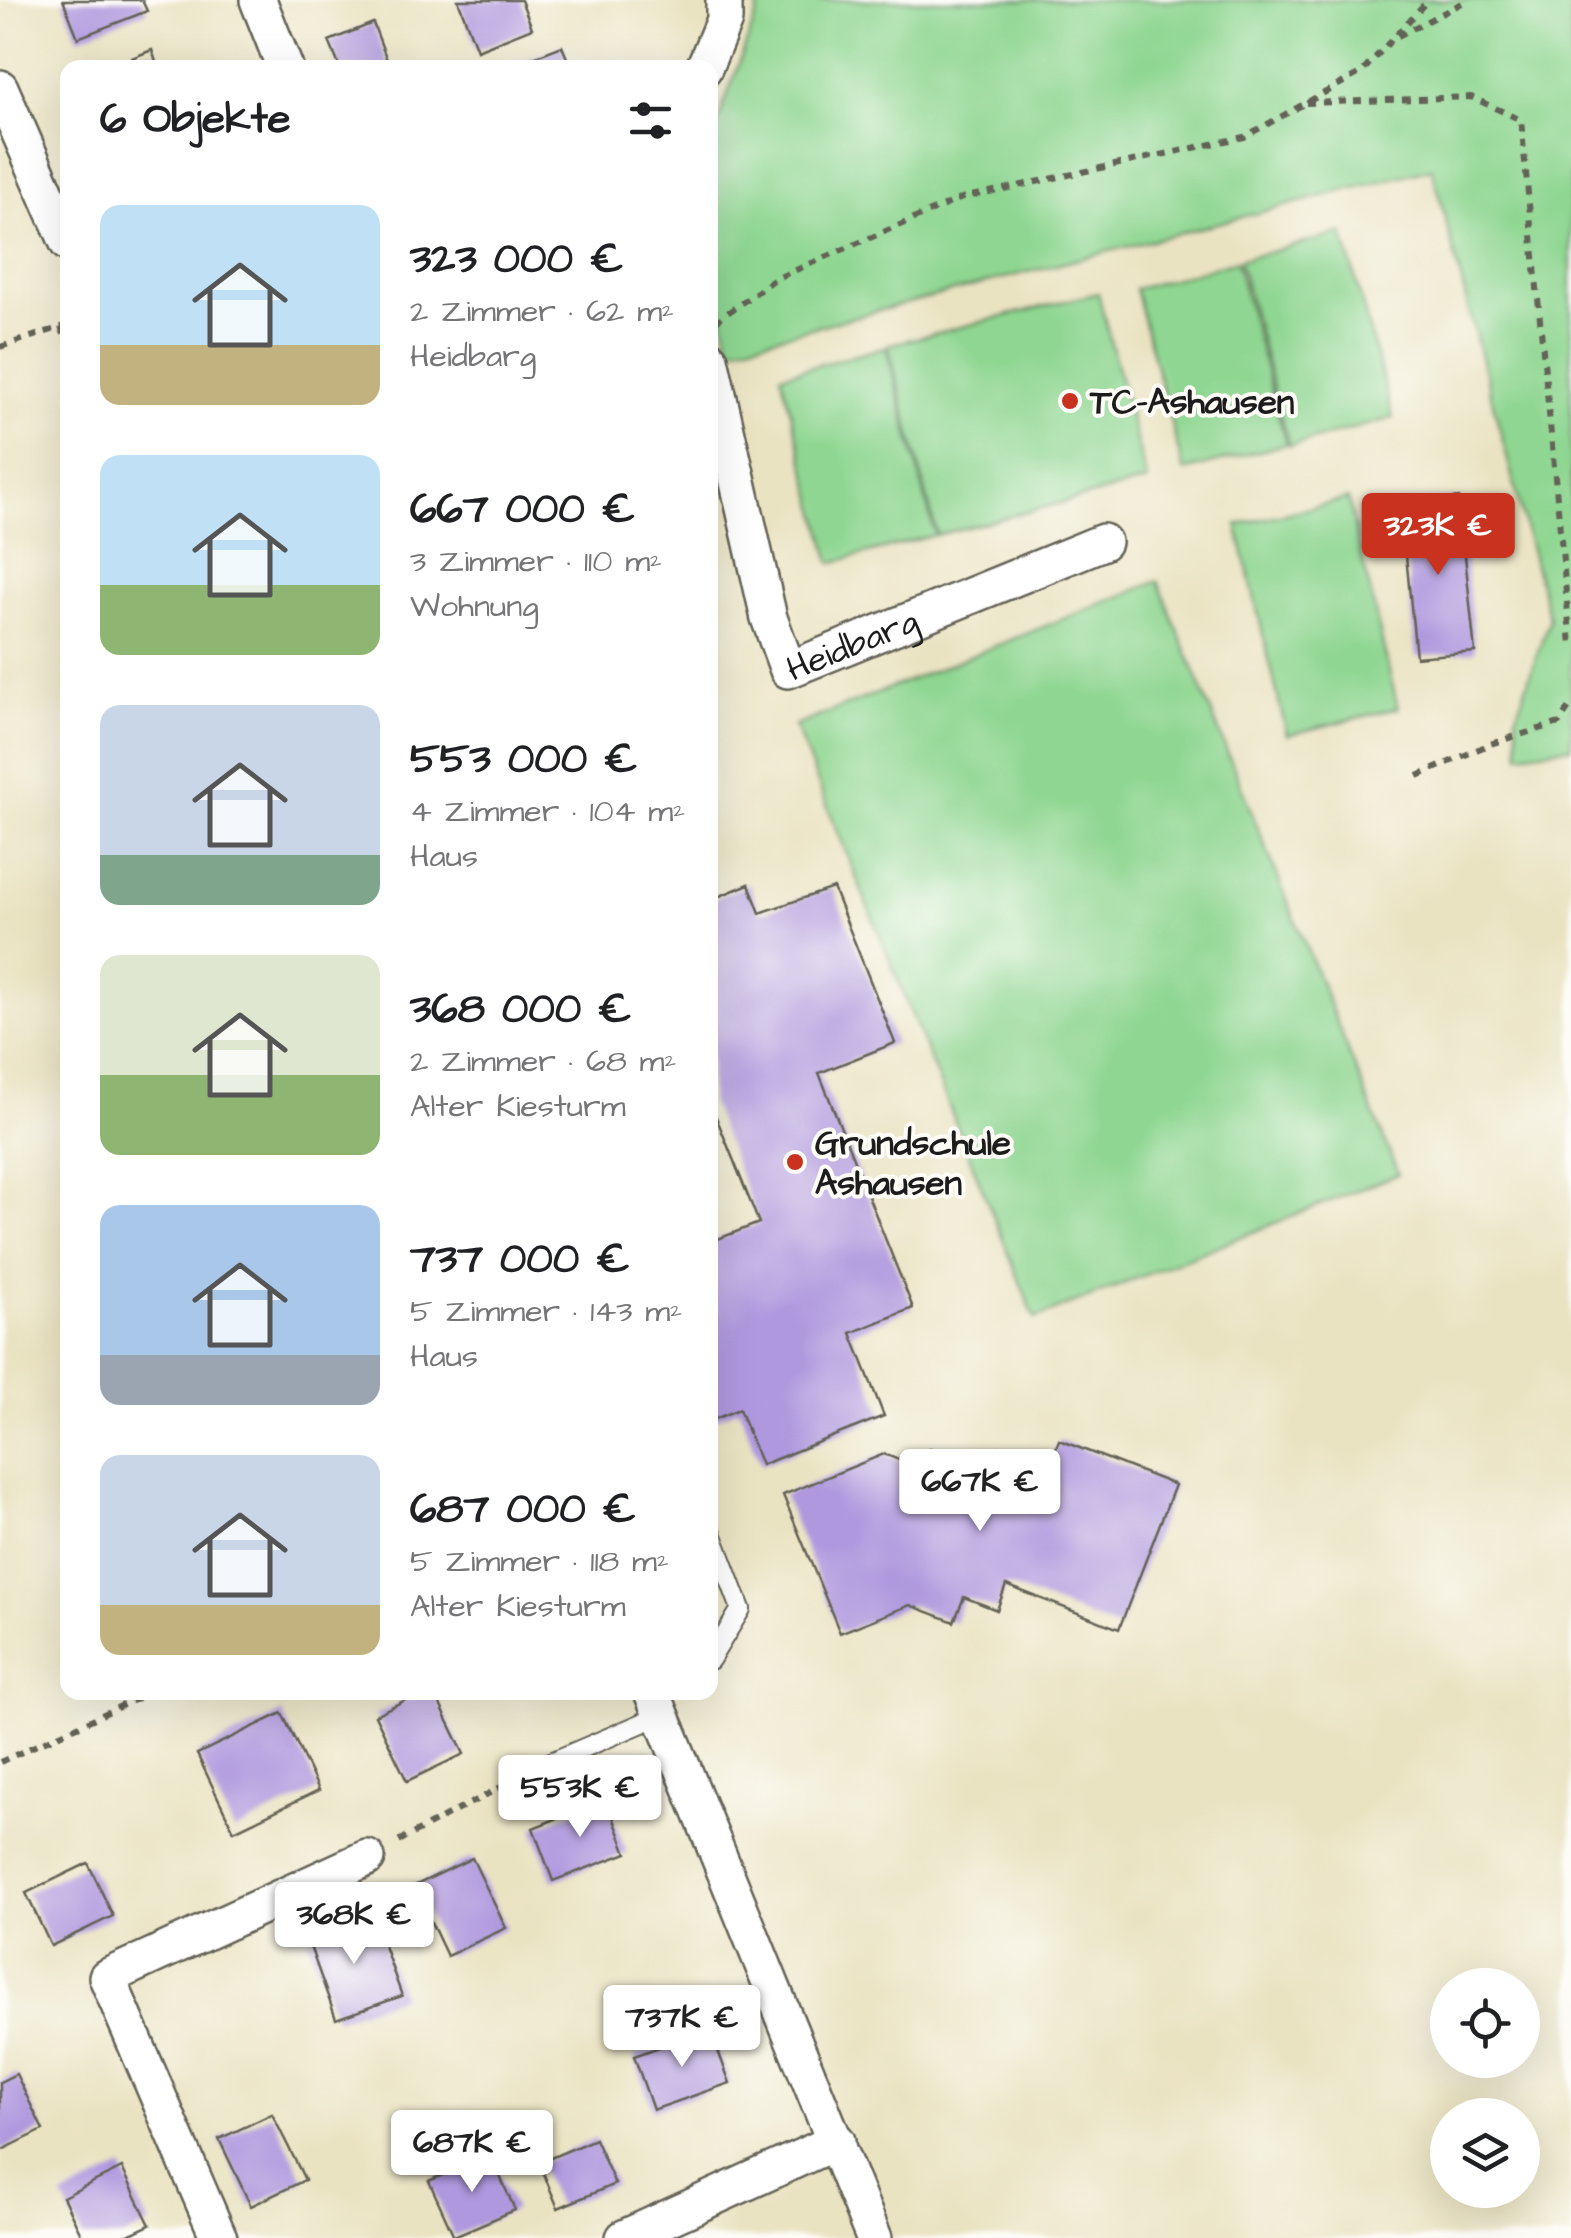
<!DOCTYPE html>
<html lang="de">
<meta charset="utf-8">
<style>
:root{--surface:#fff;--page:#f2f2f2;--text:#202124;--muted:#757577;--accent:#c8321e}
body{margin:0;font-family:"Architects Daughter",sans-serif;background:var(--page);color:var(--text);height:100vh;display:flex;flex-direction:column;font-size:38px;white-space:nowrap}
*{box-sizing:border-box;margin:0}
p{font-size:32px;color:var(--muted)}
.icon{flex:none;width:55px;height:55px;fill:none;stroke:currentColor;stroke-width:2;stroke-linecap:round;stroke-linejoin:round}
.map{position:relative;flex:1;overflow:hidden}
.side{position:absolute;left:60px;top:60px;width:658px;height:1640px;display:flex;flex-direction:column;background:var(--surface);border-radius:20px;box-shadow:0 10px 40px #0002}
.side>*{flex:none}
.buttons{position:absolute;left:1430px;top:1968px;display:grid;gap:20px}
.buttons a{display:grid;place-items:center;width:110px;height:110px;border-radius:50%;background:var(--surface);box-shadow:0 10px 40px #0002;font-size:50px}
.price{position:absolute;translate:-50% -85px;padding:0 22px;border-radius:10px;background:#fff;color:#222;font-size:32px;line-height:65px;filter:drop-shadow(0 2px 5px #0008)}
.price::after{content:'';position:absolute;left:50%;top:60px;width:30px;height:22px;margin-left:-15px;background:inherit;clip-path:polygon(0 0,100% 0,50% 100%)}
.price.on{background:var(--accent);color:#fff}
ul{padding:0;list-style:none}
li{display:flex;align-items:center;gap:30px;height:250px;padding:0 40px}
li span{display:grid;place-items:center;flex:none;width:280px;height:200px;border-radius:20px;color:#555}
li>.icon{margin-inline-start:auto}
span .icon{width:120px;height:120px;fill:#fffc;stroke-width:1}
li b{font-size:42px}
h2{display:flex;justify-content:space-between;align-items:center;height:120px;padding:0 40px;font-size:42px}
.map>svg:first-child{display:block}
.green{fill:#8ed691;stroke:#557956;stroke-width:2.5}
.building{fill:#af98de}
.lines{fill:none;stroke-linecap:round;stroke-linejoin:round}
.lane-casing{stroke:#646256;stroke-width:22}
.street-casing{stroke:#646256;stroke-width:40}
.path{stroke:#646256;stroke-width:6;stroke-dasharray:8 8;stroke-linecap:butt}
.lane{stroke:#fff;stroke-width:18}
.street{stroke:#fff;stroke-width:35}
.poi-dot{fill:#c8321e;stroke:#fdfcf7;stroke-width:4}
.labels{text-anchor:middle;stroke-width:8;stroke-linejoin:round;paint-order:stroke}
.poi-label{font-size:35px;font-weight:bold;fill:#1c1c1c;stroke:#fdfcf7;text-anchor:start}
.street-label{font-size:35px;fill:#1c1c1c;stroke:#fdfcf7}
</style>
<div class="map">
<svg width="1571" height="2238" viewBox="0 0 1571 2238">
<rect width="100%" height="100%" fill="#fdfcf7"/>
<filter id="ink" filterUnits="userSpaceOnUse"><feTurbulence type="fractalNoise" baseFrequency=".01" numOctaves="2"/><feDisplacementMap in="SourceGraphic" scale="20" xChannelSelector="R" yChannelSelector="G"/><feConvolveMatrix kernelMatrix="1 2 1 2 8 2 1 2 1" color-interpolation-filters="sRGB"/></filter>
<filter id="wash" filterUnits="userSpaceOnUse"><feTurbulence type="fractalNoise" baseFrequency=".0048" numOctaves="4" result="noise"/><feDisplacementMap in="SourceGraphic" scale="40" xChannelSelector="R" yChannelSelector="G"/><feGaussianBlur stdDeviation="2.25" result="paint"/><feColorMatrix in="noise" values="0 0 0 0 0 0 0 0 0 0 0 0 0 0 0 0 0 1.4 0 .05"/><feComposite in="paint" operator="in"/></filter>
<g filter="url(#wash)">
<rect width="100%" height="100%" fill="#eae3c2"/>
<g class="green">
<path d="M757 0H1571V747L1520 754 1516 717 1549 619 1432 168 730 349 710 253V143L758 11Z"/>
<path d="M1343 233 1393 418 1289 446 1239 260Z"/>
<path d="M1236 261 1286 444 1184 471 1135 289Z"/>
<path d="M1098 293 1147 481 937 535 888 345Z"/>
<path d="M886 347 935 535 831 563 781 375Z"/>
<path d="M1348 499 1398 708 1287 735 1237 525Z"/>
<path d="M1158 581 1398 1174 1035 1319 795 726Z"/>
</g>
<g id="blocks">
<g class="building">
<path d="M63 0H142L147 11 78 38Z"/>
<path d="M458 0H521L532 28 477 50Z"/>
<path d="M373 23 390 68H340L329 41Z"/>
<path d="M562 46 571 68H508V67Z"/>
<path d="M152 50 158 68H109V67Z"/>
<path d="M1459 498 1475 652 1416 657 1401 504Z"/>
<path d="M749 884 760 913 833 888 895 1043 819 1073 913 1308 851 1333 884 1416 761 1465 739 1409 710 1421V1242L759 1223 710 1102V900Z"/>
<path d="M1059 1440 1175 1485 1119 1629 1006 1585 997 1610 964 1597 954 1622 910 1605 840 1633 783 1495 884 1454 922 1469 930 1449 989 1472 998 1447 1048 1467Z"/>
<path d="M422 1692H434L464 1754 407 1781 375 1715Z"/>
<path d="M282 1713 319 1790 234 1831 197 1754Z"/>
<path d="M606 1799 627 1853 553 1881 533 1828Z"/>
<path d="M472 1858 506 1928 447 1956 414 1886Z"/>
<path d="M88 1863 113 1916 51 1946 26 1893Z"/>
<path d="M373 1915 402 1996 336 2019 307 1938Z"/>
<path d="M710 2029 730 2083 653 2110 634 2056Z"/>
<path d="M16 2074 43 2130 0 2151V2082Z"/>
<path d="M272 2114 305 2180 251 2206 219 2139Z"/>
<path d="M595 2139 615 2184 558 2208 539 2163Z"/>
<path d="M490 2154 515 2210 454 2236 429 2181Z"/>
<path d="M122 2168 150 2225 122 2238H83L63 2197Z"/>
</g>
</g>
</g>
<g filter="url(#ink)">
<use href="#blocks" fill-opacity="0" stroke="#646256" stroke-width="2.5"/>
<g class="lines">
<defs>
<g id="lane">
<path d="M710 1528 741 1609 710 1660"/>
<path d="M530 1771 661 1715"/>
</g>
<g id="street">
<path d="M258 0 285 68"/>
<path d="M704 68 724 20V0"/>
<path d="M0 88 68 243"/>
<path id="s1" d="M710 359 769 618 788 670 1103 542"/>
<path d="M652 1692 874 2238"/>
<path d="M219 2238 107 1977 367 1858"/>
<path d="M624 2238 837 2141"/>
</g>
</defs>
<use href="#lane" class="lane-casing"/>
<use href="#street" class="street-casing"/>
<g class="path">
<path d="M1398 36 1468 0"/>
<path d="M1306 103 1471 97 1521 120 1571 645"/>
<path d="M715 322 775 279 962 198 1244 137 1362 72 1428 0"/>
<path d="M61 327 68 344"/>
<path d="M0 347 68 325"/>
<path d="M1418 776 1490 744 1559 723 1571 705"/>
<path d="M0 1762 151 1692"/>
<path d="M399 1841 507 1784"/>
</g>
<use href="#lane" class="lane"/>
<use href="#street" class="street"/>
</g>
</g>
<g class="poi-dot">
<circle cx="1070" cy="401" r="10"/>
<circle cx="795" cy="1162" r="10"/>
</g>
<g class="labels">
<g class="poi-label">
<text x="1090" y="413">TC-Ashausen</text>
<text x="815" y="1154">Grundschule<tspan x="815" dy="40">Ashausen</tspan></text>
</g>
<g class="street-label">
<text dy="12" stroke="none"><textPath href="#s1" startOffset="390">Heidbarg</textPath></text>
</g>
</g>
</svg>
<div class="buttons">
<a><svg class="icon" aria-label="locate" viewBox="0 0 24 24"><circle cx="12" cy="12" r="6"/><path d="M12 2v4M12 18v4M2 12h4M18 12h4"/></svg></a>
<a><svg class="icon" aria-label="layers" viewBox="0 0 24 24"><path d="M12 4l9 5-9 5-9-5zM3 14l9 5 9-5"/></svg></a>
</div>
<b class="price on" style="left:1438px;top:578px">323K €</b>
<b class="price" style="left:980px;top:1534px">667K €</b>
<b class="price" style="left:580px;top:1840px">553K €</b>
<b class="price" style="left:354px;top:1967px">368K €</b>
<b class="price" style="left:682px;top:2070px">737K €</b>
<b class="price" style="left:472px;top:2195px">687K €</b>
<section class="side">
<h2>6 Objekte<svg class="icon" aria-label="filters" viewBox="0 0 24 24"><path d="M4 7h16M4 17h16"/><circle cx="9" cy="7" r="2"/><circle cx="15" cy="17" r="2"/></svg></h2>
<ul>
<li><span style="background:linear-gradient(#bfe0f5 70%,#c2b280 0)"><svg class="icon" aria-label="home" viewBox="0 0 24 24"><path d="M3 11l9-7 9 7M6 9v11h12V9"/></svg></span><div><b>323 000 €</b><p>2 Zimmer · 62 m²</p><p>Heidbarg</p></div></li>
<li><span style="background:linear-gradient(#bfe0f5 65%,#8fb573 0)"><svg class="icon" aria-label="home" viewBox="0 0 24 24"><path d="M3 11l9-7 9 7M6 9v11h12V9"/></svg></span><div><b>667 000 €</b><p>3 Zimmer · 110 m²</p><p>Wohnung</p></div></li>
<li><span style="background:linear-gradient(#c9d6e8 75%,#7fa58c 0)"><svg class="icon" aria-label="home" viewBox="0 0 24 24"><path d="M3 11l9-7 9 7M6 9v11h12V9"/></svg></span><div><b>553 000 €</b><p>4 Zimmer · 104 m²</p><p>Haus</p></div></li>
<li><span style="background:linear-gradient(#dfe7d0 60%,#8fb573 0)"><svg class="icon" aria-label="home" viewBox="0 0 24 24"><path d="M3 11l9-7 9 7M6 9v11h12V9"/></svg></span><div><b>368 000 €</b><p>2 Zimmer · 68 m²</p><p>Alter Kiesturm</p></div></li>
<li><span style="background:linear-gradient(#a9c7e8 75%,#9aa5b1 0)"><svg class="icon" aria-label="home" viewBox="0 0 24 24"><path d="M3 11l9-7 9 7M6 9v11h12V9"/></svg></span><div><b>737 000 €</b><p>5 Zimmer · 143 m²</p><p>Haus</p></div></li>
<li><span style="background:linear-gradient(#c9d6e8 75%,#c2b280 0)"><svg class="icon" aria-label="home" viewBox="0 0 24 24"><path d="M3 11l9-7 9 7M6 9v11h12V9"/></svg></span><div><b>687 000 €</b><p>5 Zimmer · 118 m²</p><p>Alter Kiesturm</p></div></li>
</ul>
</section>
</div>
